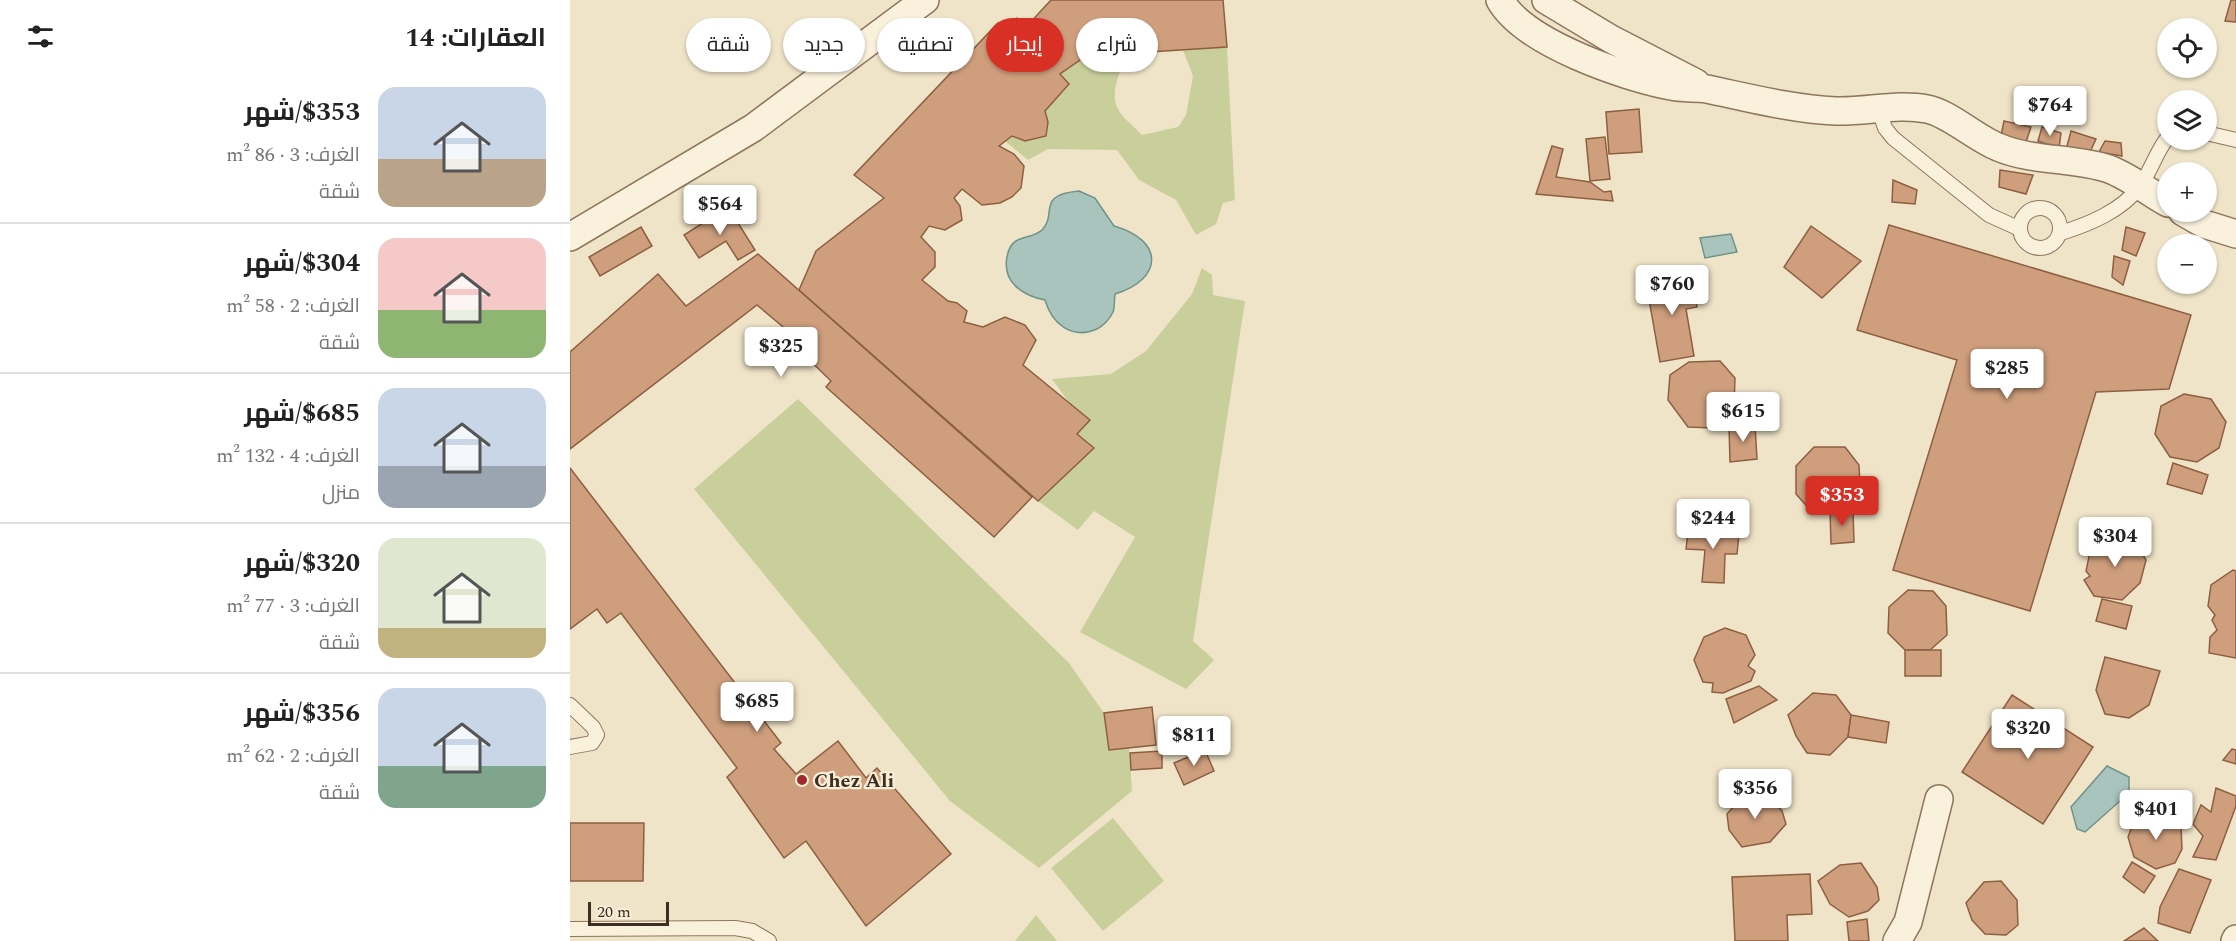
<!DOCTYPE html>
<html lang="ar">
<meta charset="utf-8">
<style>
:root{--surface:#fff;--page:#f6f6f6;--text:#222;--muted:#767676;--line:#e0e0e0;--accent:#d93025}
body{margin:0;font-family:Spectral,Cairo,serif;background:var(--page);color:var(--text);direction:rtl;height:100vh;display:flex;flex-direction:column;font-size:22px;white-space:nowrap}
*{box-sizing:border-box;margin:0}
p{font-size:20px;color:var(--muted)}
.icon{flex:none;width:33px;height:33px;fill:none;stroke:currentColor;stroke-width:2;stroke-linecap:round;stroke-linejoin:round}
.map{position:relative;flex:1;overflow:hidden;direction:ltr}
.panel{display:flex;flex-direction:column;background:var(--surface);width:570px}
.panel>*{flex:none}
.top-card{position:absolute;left:18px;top:18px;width:570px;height:54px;direction:rtl;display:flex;gap:12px}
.controls{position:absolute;left:1587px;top:18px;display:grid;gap:12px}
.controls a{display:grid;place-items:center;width:60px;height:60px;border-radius:50%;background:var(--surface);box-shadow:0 2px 4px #0004;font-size:30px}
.scale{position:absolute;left:18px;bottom:15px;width:81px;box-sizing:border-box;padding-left:6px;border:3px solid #3d2e20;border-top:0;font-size:16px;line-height:21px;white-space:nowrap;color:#3d2e20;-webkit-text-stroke:4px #f7eed8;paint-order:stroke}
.price{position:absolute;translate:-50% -51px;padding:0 14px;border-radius:6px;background:#fff;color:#222;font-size:20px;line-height:39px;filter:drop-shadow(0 2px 3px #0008)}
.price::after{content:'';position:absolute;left:50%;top:36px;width:18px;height:14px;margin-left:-9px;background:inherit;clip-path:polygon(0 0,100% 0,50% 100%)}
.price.selected{background:var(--accent);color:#fff}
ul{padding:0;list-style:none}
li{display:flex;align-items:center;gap:18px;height:150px;padding:0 24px}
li+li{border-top:2px solid var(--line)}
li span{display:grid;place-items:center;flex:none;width:168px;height:120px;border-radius:18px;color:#555}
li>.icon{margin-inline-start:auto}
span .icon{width:72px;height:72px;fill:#fffc;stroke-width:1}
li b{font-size:26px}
h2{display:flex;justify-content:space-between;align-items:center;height:72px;padding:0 24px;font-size:26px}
.chip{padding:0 21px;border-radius:27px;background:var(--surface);box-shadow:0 2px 4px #0004;font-size:21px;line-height:54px}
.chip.selected{background:var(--accent);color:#fff}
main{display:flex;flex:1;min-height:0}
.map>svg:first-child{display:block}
.green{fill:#c9cf9b}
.water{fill:#a9c4bc;stroke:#6f938a;stroke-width:1.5}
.building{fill:#cf9f7d;stroke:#8d5f41;stroke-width:1.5}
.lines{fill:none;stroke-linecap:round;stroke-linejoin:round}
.lane-casing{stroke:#8d765c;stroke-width:16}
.street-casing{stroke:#8d765c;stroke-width:30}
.lane{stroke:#faf1dc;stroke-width:14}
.street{stroke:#faf1dc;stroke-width:27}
.poi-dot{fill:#9e2a2b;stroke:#f7eed8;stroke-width:2}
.labels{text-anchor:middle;stroke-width:4.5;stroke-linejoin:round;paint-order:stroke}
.poi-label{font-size:20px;font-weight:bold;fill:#3d2e20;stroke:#f7eed8;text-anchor:start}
</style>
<main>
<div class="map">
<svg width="1666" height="941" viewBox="0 0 1666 941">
<rect width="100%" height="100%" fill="#f0e4c8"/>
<g class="green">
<path d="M657 47 665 200 653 203 646 224 626 235 606 200 569 180 547 150 478 149 458 160 435 141 442 136 455 141 476 136 478 122 475 111 499 84 490 74 516 56 560 53C551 66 540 91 547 107 551 117 565 127 572 135L608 127 616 115 623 76 613 50Z"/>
<path d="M632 268 642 275 643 295 675 301 623 641 644 660 616 689 510 632 565 537 524 511 508 530 468 501 524 448 507 434 520 420 501 405 482 379 541 374 576 351 622 294Z"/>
<path d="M228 399 499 663 534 713 539 750 559 748 562 791 469 868 380 801 124 489Z"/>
<path d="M543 818 594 881 533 931 481 868Z"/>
<path d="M466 915 487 941H445Z"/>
</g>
<g class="water">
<path d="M509 191 525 198 544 226C594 240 594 279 545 294 544 299 545 307 543 312 540 319 533 326 527 329 502 340 482 324 475 300 453 296 432 282 437 257 438 251 441 244 446 241 454 236 464 237 472 230 488 214 465 195 509 191Z"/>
<path d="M1161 234 1167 252 1135 258 1130 238Z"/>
<path d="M1537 766 1559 777V793L1515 832 1507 829 1501 807Z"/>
</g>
<g class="building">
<path d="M481 0H653L657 47 516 56 490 74 499 84 475 111 478 122 476 136 455 141 442 136 429 146 444 154 454 166 451 188 442 197 430 203 412 205 392 189 384 198 390 206 392 220 375 230 359 226 351 237 365 252V267L352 280 378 301 387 303 397 311 394 322 413 327 435 317 455 325 466 340 453 365 520 420 507 434 524 448 468 501 229 290 246 251 314 198 284 175 428 23 435 32 447 18 456 27Z"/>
<path d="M1661 0H1666V22L1655 21Z"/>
<path d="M1069 109 1072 152 1039 154 1036 112Z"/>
<path d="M1434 121 1461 127 1456 142 1431 136Z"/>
<path d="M1472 127 1491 133 1489 148 1468 141Z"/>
<path d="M1501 131 1526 139 1520 152 1496 150Z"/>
<path d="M1035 137 1040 179 1020 181 1016 139Z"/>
<path d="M1535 141 1551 143 1552 156 1529 152Z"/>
<path d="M982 146 993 149 986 177 1020 182 1034 192 1041 191 1043 201 966 194Z"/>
<path d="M1430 170 1463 175 1456 194 1429 187Z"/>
<path d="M1323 180 1347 190 1345 204 1322 202Z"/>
<path d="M158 207 185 250 168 260 156 241 129 258 114 235Z"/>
<path d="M1319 225 1621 315 1599 389 1526 392 1460 611 1323 570 1387 360 1287 330Z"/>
<path d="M1241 226 1291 261 1252 298 1214 267Z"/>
<path d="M71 227 82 246 30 276 19 257Z"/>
<path d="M1556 227 1575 233 1566 256 1552 250Z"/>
<path d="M188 254 462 497 424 537 256 387 261 381 226 347 231 342 187 305 0 449V352L88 274 116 306Z"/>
<path d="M1544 256 1560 261 1553 285 1542 277Z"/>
<path d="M1112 273 1114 283 1123 281 1127 307 1116 309 1124 356 1090 362 1077 288 1085 287 1084 278Z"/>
<path d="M1150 361 1165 378 1164 405 1143 428 1118 427 1098 400 1100 375 1119 362Z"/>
<path d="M1614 394 1641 399 1656 422 1649 448 1627 462 1600 457 1585 434 1591 406Z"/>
<path d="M1159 425H1185L1187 459 1160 462Z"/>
<path d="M1244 447H1275L1289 465 1290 485 1279 509 1242 512 1226 494V466Z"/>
<path d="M1603 463 1638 475 1632 494 1597 484Z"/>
<path d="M0 468 211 743 204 749 226 774 268 741 296 778 307 768 381 854 296 926 236 841 214 858 157 777 167 768 51 613 37 623 27 609 0 629Z"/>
<path d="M1260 511H1283L1284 542 1261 544Z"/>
<path d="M1131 523 1150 524 1149 532 1169 534 1167 554H1155L1154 583 1132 582 1135 550 1116 549 1118 533 1130 532Z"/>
<path d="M1542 536 1564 540 1576 560 1570 583 1552 600 1524 596 1514 580 1520 576 1516 571 1521 547Z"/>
<path d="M1663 570 1666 571V658L1639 653 1640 637 1647 630 1642 620 1645 615 1638 606 1641 585Z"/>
<path d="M1338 590 1363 591 1376 606 1377 635 1360 650H1335L1318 633 1319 607Z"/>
<path d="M1532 599 1562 606 1556 629 1526 621Z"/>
<path d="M1155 628 1176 635 1185 655 1178 666 1185 671 1181 681 1153 693 1142 692 1143 683 1133 682 1124 660 1134 637Z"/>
<rect x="1335" y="650" width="36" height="26"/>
<path d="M1535 657 1590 671 1579 705 1559 718 1535 714 1526 690Z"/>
<path d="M1189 686 1207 700 1164 723 1156 699Z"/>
<path d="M1243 693 1266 695 1281 715 1278 737 1260 755 1237 753 1226 736 1218 715Z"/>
<path d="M1442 695 1523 747 1473 824 1392 772Z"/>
<path d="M582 707 586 745 539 750 534 713Z"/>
<path d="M1281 715 1319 722 1316 743 1278 737Z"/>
<path d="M1662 749 1666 750V764L1653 760Z"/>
<path d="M635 750 644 771 614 785 604 763Z"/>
<path d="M592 751V768L561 770 560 753Z"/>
<path d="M1646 788 1666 796V806L1646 860 1623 857 1633 836 1623 824 1631 805 1641 812Z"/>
<path d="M1197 794 1212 811 1216 824 1200 842 1172 847 1159 830 1157 814 1173 796Z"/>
<path d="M1593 813 1611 826 1612 849 1605 863 1586 869 1564 857 1558 837 1564 821Z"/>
<path d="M0 823H74L73 881H0Z"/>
<path d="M1562 862 1585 876 1574 893 1553 877Z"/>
<path d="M1291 863 1307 887 1309 900 1298 911 1279 917 1260 904 1248 881 1270 865Z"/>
<path d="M1609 869 1641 880 1620 933 1588 923 1590 907Z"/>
<path d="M1240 874 1242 914 1217 915 1218 941H1165L1162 877Z"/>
<path d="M1431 881 1447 900 1448 925 1436 935 1415 934 1402 920 1396 903 1414 882Z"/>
<path d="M1297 919 1299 941H1279L1277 922Z"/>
<path d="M1574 928 1588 941H1554Z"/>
</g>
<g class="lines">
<defs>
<g id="lane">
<path d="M1309 110 1315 128 1323 138 1419 215 1450 229"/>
<path d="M1636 133 1666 140"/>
<circle cx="1470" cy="228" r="20"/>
<path d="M1491 233C1519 224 1552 211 1570 186 1581 171 1586 152 1598 137"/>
<path d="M0 705 23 727 27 735 22 743 0 747"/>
<path d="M0 929 165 928 182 931 199 941"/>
</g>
<g id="street">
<path d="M930 0C954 43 1054 77 1101 86 1113 89 1125 87 1137 89 1180 98 1222 109 1266 111 1296 112 1328 103 1357 109 1379 113 1405 138 1428 147 1463 162 1503 157 1539 169 1560 177 1578 192 1598 203"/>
<path d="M976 0 1041 39 1126 83"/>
<path d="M1613 212 1634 224 1666 234"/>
<path d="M0 237 183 128 355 0"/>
<path d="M1327 941 1338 922 1369 799"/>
<path d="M1665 941 1666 939"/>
</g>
</defs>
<use href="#lane" class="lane-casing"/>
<use href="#street" class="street-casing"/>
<use href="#lane" class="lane"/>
<use href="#street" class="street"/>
</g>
<circle class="poi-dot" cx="232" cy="780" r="6"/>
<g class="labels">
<g class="poi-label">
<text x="244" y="787">Chez Ali</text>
</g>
</g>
</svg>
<div class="controls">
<a><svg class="icon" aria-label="locate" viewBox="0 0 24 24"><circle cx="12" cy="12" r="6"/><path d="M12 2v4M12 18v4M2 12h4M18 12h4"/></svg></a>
<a><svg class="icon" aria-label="layers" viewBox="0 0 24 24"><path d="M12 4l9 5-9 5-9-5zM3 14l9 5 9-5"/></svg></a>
<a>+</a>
<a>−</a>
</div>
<div class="scale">20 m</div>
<b class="price" style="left:1480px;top:137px">$764</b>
<b class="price" style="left:150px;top:236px">$564</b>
<b class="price" style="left:1102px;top:316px">$760</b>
<b class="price" style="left:211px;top:378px">$325</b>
<b class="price" style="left:1437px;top:400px">$285</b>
<b class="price" style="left:1173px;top:443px">$615</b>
<b class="price selected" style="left:1272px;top:527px">$353</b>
<b class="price" style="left:1143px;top:550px">$244</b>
<b class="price" style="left:1545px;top:568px">$304</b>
<b class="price" style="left:187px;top:733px">$685</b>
<b class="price" style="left:1458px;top:760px">$320</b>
<b class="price" style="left:624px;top:767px">$811</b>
<b class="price" style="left:1185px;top:820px">$356</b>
<b class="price" style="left:1586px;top:841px">$401</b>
<div class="top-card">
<a class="chip">شراء</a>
<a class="chip selected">إيجار</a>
<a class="chip">تصفية</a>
<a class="chip">جديد</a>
<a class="chip">شقة</a>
</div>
</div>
<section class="panel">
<h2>العقارات: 14<svg class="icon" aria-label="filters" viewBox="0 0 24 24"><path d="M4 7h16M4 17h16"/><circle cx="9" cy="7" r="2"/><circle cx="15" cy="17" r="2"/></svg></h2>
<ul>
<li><span style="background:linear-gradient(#c9d6e8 60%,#b9a48a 0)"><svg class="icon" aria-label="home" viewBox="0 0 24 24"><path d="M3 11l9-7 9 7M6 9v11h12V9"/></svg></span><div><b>$353/شهر</b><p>الغرف: 3 · 86 m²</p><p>شقة</p></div></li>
<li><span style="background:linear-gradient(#f6c9c9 60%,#8fb573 0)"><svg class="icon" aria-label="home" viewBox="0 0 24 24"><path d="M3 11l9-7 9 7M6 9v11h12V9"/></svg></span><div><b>$304/شهر</b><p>الغرف: 2 · 58 m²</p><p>شقة</p></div></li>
<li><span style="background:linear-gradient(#c9d6e8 65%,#9aa5b1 0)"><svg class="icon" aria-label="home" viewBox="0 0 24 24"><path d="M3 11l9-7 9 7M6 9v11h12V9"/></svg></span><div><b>$685/شهر</b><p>الغرف: 4 · 132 m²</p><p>منزل</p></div></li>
<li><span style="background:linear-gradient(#dfe7d0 75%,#c2b280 0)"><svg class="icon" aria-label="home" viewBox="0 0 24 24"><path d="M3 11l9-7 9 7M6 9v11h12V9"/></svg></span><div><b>$320/شهر</b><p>الغرف: 3 · 77 m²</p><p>شقة</p></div></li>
<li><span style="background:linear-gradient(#c9d6e8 65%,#7fa58c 0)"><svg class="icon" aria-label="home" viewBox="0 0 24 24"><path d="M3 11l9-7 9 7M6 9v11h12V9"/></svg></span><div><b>$356/شهر</b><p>الغرف: 2 · 62 m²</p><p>شقة</p></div></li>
</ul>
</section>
</main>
